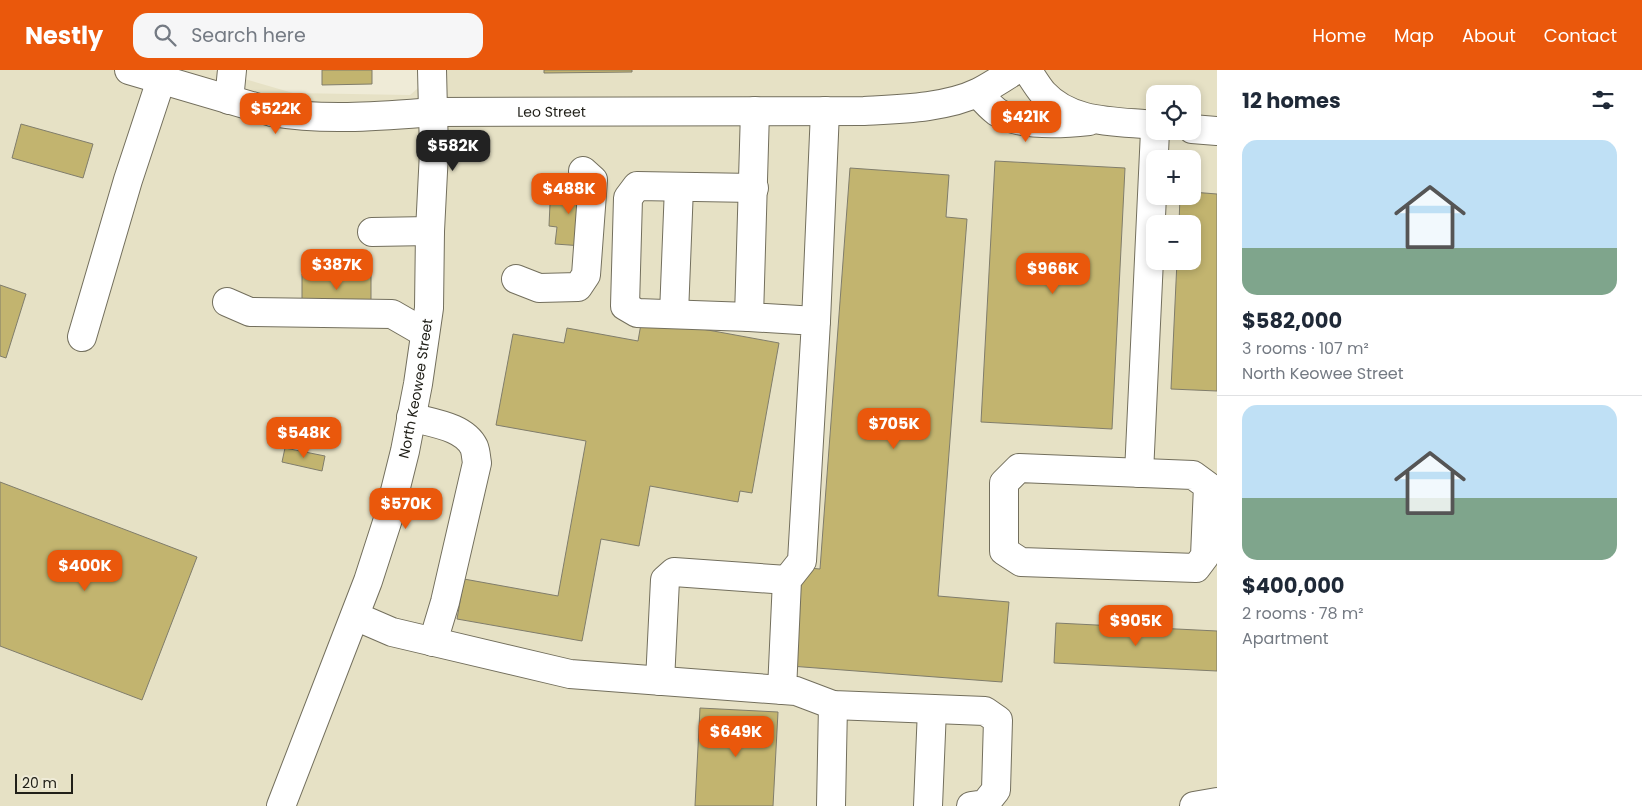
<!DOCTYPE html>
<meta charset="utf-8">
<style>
:root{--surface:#fff;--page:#f6f6f7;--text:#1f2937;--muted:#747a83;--line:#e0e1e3;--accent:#ea580c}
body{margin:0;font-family:Poppins,sans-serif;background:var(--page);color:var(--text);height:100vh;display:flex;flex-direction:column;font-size:19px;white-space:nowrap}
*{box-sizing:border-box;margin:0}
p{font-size:16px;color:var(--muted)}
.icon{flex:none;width:28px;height:28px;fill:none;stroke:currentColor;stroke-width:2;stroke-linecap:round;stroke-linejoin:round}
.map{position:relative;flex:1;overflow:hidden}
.side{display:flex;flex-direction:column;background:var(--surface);width:425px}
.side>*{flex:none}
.fabs{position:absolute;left:1146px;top:15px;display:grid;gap:10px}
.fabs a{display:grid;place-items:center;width:55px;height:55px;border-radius:10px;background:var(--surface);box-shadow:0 2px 8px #0003;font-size:25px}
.scale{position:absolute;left:15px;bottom:12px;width:58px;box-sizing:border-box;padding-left:5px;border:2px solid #212019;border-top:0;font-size:14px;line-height:18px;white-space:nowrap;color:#212019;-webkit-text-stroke:4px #efebd7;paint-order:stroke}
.price{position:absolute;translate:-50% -42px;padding:0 11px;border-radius:10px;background:var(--accent);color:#fff;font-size:16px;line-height:32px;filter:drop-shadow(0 1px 2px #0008)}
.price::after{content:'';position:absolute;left:50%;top:30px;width:15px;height:11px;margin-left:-8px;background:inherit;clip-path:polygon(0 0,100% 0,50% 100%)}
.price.active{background:#222;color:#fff}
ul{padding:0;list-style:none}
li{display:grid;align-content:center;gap:10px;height:265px;padding:0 25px}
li+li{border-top:1px solid var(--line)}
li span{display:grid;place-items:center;height:155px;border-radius:15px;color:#555}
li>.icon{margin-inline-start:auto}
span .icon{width:90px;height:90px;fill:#fffc;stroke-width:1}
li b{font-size:21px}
h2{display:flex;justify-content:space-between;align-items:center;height:60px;padding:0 25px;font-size:21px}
header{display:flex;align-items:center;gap:30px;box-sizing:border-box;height:70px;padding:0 25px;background:var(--accent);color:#fff}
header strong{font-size:24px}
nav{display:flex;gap:28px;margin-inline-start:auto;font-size:18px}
.search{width:350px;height:45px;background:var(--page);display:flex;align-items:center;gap:12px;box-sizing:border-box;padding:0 18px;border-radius:15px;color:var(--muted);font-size:19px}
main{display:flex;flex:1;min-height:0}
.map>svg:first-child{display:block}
.built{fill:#e6e1c5;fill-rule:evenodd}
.building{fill:#c2b46f;stroke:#807d6b}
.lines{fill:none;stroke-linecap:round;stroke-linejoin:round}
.minor-casing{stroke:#736f5d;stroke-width:30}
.major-casing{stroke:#736f5d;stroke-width:30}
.minor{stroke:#fff;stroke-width:28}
.major{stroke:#fff;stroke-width:28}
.labels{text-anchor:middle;stroke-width:4;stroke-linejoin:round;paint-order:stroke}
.street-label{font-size:14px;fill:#212019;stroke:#efebd7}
</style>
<header>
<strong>Nestly</strong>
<div class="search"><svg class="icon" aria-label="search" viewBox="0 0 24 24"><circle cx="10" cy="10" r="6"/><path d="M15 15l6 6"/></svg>Search here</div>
<nav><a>Home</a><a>Map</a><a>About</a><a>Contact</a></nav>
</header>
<main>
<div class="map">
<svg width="1217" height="736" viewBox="0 0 1217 736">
<rect width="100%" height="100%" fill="#efebd7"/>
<path class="built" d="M0 0H213L293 23 410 25 439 0H1217V736H0ZM1155 24H1192V61H1155ZM1155 89H1192V126H1155ZM1155 154H1192V191H1155Z"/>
<g class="building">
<path d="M322 0H372V14L322 15Z"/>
<path d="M544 0H632V2L544 3Z"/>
<path d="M21 54 93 74 83 108 12 88Z"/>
<path d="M995 91 1125 98 1112 359 981 352Z"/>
<path d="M850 98 949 105 946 147 967 149 938 526 1009 532 1002 612 790 596 798 497 820 499Z"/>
<path d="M559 114 587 116 583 176 555 174 557 157 549 156 550 134H557Z"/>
<path d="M1192 122 1217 124V321L1171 319 1177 191H1192V154H1179L1180 126H1192Z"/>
<path d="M371 203V239H302V204Z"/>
<path d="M0 215 26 224 6 288 0 286Z"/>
<path d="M642 248 779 273 752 423 740 421 738 432 650 416 639 476 601 469 582 571 457 549 464 509 558 526 586 371 496 355 513 264 564 273 567 258 638 271Z"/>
<path d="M285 378 325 386 322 401 282 392Z"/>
<path d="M0 412 197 487 142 630 0 576Z"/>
<path d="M1056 553 1217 561V601L1054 593Z"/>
<path d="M700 638 778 642 773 736H695Z"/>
</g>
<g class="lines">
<defs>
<g id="minor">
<path id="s1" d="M129 0 272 42C325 51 380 46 433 42L864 41C900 39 946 38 979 22 991 16 1004 7 1016 0"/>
<path d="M1027 0C1032 7 1037 16 1043 23 1071 54 1116 51 1155 55"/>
<path d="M978 23C984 30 989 36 997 42 1020 57 1063 54 1089 51"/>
<path d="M229 30 232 0"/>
<path d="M755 41 749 247 816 251 802 491 787 510 782 620"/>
<path d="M1192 59 1217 61"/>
<path d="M372 162 430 161"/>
<path d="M516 209 539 218 578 217 586 205 593 110 583 101"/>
<path d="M227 232 250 242 392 244 425 263"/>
<path d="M674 244 679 117"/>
<path d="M749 247 637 243 625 236 628 128 637 116 754 118"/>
<path d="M816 251 825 41"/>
<path d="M82 267 128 110 161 10"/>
<path d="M411 347C431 353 464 356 474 377 476 382 476 388 477 393L445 532 433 572"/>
<path d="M1019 398 1193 405 1208 416 1205 486 1196 498 1021 492 1004 481V413Z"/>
<path d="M1139 403 1155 61"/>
<path d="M355 546 392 562 570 604 796 621 833 635 985 641 998 650 996 720 985 734 971 736"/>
<path d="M660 611 665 510 674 502 787 510"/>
<path d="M831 736 833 635"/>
<path d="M928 736 932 639"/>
<path d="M1194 736 1217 732"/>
</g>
<g id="major">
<path id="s2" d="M281 736 368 511 388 449 405 381 418 314 429 238 430 161 434 82 432 0"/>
</g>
</defs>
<use href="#minor" class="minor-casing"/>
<use href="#major" class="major-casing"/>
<use href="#minor" class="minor"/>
<use href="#major" class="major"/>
</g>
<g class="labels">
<g class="street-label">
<text dy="5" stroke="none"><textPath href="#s1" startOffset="429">Leo Street</textPath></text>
<text dy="5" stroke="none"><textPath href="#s2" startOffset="440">North Keowee Street</textPath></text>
</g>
</g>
</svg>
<div class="fabs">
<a><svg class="icon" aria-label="locate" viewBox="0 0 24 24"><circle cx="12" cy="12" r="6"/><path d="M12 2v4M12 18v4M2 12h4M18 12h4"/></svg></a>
<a>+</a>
<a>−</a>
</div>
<div class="scale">20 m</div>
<b class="price" style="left:276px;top:65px">$522K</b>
<b class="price" style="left:1026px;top:73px">$421K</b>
<b class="price active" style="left:453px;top:102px">$582K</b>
<b class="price" style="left:569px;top:145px">$488K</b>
<b class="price" style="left:337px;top:221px">$387K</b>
<b class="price" style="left:1053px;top:225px">$966K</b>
<b class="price" style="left:894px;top:380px">$705K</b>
<b class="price" style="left:304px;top:389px">$548K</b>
<b class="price" style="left:406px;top:460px">$570K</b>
<b class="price" style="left:85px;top:522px">$400K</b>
<b class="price" style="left:1136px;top:577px">$905K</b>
<b class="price" style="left:736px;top:688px">$649K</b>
</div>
<section class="side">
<h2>12 homes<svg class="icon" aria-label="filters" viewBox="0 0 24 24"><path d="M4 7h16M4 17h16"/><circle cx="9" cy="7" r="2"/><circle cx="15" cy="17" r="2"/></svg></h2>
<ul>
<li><span style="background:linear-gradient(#bfe0f5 70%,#7fa58c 0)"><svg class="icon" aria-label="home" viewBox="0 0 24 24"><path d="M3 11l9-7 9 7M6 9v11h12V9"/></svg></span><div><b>$582,000</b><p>3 rooms · 107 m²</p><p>North Keowee Street</p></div></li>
<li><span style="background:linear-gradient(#bfe0f5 60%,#7fa58c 0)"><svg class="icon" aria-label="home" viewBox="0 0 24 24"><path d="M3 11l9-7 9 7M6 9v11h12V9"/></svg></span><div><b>$400,000</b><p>2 rooms · 78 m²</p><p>Apartment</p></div></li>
</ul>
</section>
</main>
